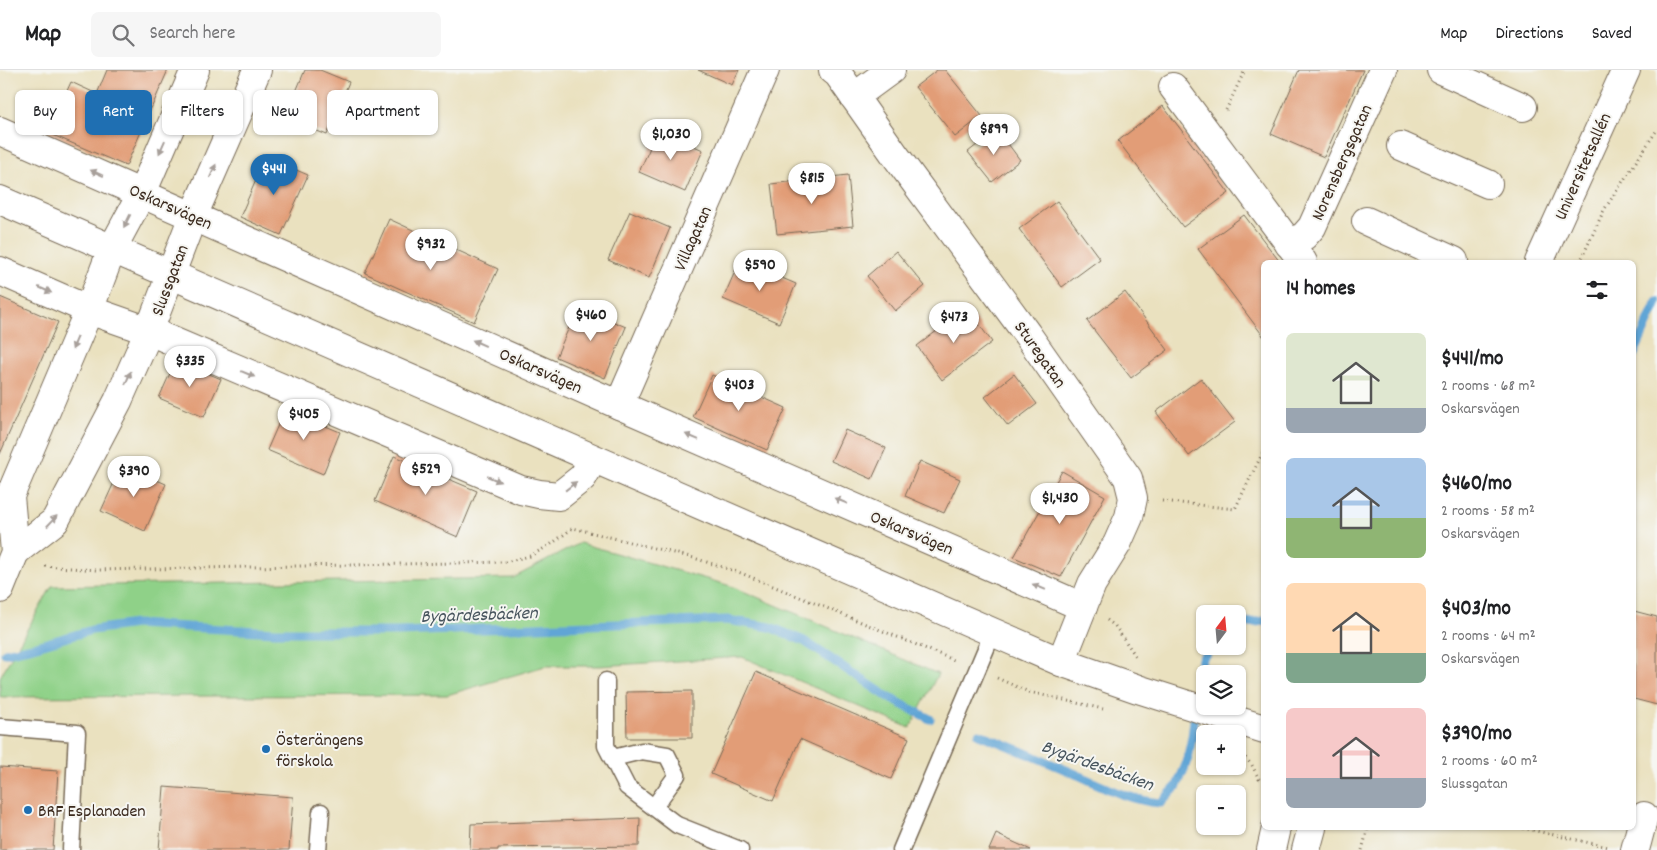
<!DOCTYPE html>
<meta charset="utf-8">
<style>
:root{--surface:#fff;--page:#f6f6f6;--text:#202124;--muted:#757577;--line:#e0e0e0;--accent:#1f6fb2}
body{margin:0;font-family:Dekko,sans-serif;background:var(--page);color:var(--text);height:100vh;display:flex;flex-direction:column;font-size:19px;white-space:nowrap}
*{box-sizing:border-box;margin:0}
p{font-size:16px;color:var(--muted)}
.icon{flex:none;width:28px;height:28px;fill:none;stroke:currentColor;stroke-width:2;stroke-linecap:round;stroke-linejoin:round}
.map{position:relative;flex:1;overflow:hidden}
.panel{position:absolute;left:1261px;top:190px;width:375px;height:570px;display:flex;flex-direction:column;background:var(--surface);border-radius:8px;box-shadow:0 1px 4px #0004}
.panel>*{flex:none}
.guide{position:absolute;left:15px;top:20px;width:475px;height:45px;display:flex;gap:10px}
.needle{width:32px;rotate:16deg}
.buttons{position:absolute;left:1196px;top:535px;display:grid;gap:10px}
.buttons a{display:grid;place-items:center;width:50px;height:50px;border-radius:8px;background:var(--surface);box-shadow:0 1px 4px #0004;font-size:25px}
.price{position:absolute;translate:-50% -42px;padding:0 11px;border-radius:18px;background:#fff;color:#222;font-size:16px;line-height:32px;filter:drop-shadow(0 1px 2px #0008)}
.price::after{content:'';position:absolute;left:50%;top:30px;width:15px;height:11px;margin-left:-8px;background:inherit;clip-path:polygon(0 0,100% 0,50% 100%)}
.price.current{background:var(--accent);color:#fff}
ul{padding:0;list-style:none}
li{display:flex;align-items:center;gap:15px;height:125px;padding:0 25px}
li span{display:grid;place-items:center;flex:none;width:140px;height:100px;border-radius:8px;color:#555}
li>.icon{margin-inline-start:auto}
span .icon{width:60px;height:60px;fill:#fffc;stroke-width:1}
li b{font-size:21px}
h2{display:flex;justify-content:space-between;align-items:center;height:60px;padding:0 25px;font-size:21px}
.pill{padding:0 18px;border-radius:8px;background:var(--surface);box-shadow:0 1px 4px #0004;font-size:18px;line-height:45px}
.pill.current{background:var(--accent);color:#fff}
header{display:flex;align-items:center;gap:30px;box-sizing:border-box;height:70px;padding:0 25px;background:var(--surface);border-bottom:1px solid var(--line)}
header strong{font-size:24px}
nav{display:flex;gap:28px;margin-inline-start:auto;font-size:18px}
.search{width:350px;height:45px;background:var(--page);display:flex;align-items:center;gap:12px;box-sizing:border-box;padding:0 18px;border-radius:8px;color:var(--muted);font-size:19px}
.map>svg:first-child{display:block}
.green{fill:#8fd188;stroke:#657e53}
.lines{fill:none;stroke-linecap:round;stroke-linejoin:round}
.stream{stroke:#61a5d6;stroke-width:9}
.building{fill:#e29d77}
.service-casing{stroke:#786a56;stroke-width:19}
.minor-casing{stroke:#786a56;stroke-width:30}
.tertiary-casing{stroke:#786a56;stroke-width:30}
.path{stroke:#786a56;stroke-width:3;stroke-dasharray:1 4;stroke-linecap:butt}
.service{stroke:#fff;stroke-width:16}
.minor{stroke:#fff;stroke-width:28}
.tertiary{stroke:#fff;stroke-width:28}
.oneway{fill:#a79f9a}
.poi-dot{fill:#1f6fb2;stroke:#f6f6f2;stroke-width:2}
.labels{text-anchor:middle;stroke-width:4;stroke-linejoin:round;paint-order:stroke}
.street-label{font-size:18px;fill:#3b2a1e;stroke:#f6f6f2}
.poi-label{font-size:18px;fill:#3b2a1e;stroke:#f6f6f2;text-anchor:start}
.water-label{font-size:19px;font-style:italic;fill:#48555e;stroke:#f6f6f2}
</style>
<header>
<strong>Map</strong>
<div class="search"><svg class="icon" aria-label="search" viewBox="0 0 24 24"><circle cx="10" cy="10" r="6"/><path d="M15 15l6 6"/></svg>Search here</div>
<nav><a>Map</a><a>Directions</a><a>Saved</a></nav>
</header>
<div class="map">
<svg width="1657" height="780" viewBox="0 0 1657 780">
<rect width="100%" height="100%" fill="#f6f6f2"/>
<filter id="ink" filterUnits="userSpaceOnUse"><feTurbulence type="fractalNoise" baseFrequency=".02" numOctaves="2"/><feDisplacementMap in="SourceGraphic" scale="10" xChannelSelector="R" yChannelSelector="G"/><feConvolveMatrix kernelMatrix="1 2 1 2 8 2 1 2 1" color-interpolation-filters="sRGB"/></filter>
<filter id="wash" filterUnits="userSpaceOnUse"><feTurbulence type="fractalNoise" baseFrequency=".0096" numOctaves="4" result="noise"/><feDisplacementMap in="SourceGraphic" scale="20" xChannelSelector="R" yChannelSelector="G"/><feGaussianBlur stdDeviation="1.12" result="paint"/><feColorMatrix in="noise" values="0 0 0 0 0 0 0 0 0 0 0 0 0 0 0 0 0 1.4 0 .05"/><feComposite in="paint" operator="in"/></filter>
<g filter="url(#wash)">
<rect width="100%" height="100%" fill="#eae1bf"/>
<path class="green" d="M580 473 731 516 938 604 910 658 742 587 599 596H545L447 625 0 627V607L52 516 513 508Z"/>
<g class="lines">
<g class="stream">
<path d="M1634 284 1657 232"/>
<path d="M1238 557 1247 553 1264 551"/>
<path d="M5 583 33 577 92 560 135 554 276 562H398L727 550 770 557 804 571 888 627 930 649"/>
<path d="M979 664C1012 677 1045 691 1078 705 1104 717 1131 731 1161 733L1177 716 1187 692 1192 667 1202 589 1212 576"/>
</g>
</g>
<g id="blocks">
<g class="building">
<path d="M107 0H168L126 96 48 63 71 12 97 24Z"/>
<path d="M305 0H320L349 12 327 65 285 48Z"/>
<path d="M698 0H739L732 15Z"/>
<path d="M937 0H945L982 46 955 67 915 17Z"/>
<path d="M1299 0H1363L1324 87 1271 64Z"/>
<path d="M1163 36 1229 123 1183 157 1118 71Z"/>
<path d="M997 59 1020 90 992 112 968 82Z"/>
<path d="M658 60 703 80 685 122 639 102Z"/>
<path d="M266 87 308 105 281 165 240 147Z"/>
<path d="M848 105 853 156 777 164 771 114Z"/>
<path d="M1057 131 1100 189 1062 217 1019 159Z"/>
<path d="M630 141 670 158 649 208 608 190Z"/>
<path d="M1244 145 1280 192H1264V267L1198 179Z"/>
<path d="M389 149 498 199 474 252 365 203Z"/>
<path d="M896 181 925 216 895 241 867 206Z"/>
<path d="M740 190 796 214 779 253 723 229Z"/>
<path d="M1125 222 1168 280 1131 308 1087 251Z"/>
<path d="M0 227 58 252 0 384Z"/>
<path d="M578 237 626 257 605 308 556 287Z"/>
<path d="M967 238 992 272 942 310 917 276Z"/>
<path d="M176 290 221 309 204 347 159 328Z"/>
<path d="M1014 304 1037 334 1008 356 985 327Z"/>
<path d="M712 305 786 338 767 380 693 347Z"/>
<path d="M1201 308 1235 352 1189 386 1156 342Z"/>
<path d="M285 339 340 362 323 404 267 380Z"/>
<path d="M845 360 886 378 872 409 831 391Z"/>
<path d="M394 386 477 421 458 467 375 431Z"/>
<path d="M920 391 960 409 944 443 905 426Z"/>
<path d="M122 395 166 414 145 461 101 441Z"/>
<path d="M1062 401 1105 426 1061 507 1014 487Z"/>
<path d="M1634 541 1657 547V635L1634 629Z"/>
<path d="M756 602 909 668 891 709 800 669 773 731 711 704Z"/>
<path d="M692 621V668H627L626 622Z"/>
<path d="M0 697 58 701 53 780H0Z"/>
<path d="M164 717 293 727 289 780H159Z"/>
<path d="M640 748 639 776 498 778V780H470L471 754Z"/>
<path d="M996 764 1031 780H989Z"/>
</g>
</g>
</g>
<g filter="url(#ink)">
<use href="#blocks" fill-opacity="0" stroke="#786a56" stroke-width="1"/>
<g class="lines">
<defs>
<g id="service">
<path d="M606 611V676L627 717 677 755 740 780"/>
<path d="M0 657 77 663 71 780"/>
<path d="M613 688 642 681 667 685 677 705 654 737"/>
<path d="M318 780 321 742"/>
<path d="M901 780 993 562"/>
</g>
<g id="minor">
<path d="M833 0 838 4 895 85 1027 264 1128 408 1133 428 1129 447 1117 474 1092 514 1061 592"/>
<path d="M1441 0 1523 37"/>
<path d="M1173 17 1303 192"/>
<path d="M854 27 891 0"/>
<path d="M0 61 619 335 1083 537"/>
<path d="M1401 76 1488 114"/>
<path d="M1366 151 1454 191"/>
<path d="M1289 174 1304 166 1312 157 1383 0"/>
<path d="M0 201 89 240 149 261 521 420 539 424 559 426 583 407 593 389"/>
<path d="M619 335 765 0"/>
<path d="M15 482 55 451 118 331 149 261 193 146 257 0"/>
<path d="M0 519 15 482 10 426 89 240 112 179 142 123 195 0"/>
<path d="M1635 780 1644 746"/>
</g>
<g id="tertiary">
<path d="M0 130 1061 592 1138 619 1264 659"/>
<path d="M1539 192 1626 0"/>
<path d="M1271 780 1276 758"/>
<path d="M1306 780 1312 758"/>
</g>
</defs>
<use href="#service" class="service-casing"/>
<use href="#minor" class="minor-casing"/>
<use href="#tertiary" class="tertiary-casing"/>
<g class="path">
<path d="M1226 40 1245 0"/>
<path d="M1580 192 1604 140 1657 60"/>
<path d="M1162 431 1235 439 1264 380"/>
<path d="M45 496 96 500 505 492 530 486 550 475 573 458 694 488 741 503 956 591"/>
<path d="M1107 550 1115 556 1137 588"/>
<path d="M997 608 1029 622 1103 639"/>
<path d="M1242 684 1252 695 1259 709 1264 710"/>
<path d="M1523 758 1608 777"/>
<path d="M1362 780 1368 758"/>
</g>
<use href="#service" class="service"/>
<use href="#minor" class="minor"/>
<use href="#tertiary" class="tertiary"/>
</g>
<defs><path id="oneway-solid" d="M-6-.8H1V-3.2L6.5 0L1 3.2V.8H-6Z" transform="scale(1.25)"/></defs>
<g class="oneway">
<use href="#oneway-solid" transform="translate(162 77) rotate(114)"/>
<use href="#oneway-solid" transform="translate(213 101) rotate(-66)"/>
<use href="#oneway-solid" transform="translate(97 103) rotate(-156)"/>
<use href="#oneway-solid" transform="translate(127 151) rotate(117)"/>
<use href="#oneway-solid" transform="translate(45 220) rotate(24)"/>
<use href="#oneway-solid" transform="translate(75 273) rotate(113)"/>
<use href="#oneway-solid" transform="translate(479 273) rotate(-156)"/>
<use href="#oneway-solid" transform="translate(248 304) rotate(23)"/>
<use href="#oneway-solid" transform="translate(128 308) rotate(-67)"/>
<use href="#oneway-solid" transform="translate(692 367) rotate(-157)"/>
<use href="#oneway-solid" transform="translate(494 409) rotate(23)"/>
<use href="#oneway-solid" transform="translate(571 416) rotate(-38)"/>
<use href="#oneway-solid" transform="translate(841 431) rotate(-157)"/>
<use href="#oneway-solid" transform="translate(52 451) rotate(-47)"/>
<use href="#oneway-solid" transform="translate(1039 517) rotate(-157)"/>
</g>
</g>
<g class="poi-dot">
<circle cx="266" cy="679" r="5"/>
<circle cx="28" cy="740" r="5"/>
</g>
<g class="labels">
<g class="street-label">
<text transform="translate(1341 92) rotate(-66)" y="6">Norensbergsgatan</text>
<text transform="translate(1582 96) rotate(-66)" y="6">Universitetsallén</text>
<text transform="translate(171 136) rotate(24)" y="6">Oskarsvägen</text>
<text transform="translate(692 168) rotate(-66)" y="6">Villagatan</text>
<text transform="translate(169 210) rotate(-69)" y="6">Slussgatan</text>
<text transform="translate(1041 284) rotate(55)" y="6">Sturegatan</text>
<text transform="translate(541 300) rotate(24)" y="6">Oskarsvägen</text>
<text transform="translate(912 462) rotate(23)" y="6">Oskarsvägen</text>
</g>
<g class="poi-label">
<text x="276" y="675">Österängens<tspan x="276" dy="21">förskola</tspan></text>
<text x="38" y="746">BRF Esplanaden</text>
</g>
<g class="water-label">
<text transform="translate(479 543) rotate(-2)" y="7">Bygärdesbäcken</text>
<text transform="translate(1098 694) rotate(20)" y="7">Bygärdesbäcken</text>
</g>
</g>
</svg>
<div class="buttons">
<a><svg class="needle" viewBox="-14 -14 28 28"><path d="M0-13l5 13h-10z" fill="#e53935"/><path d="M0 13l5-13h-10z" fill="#757577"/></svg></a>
<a><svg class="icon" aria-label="layers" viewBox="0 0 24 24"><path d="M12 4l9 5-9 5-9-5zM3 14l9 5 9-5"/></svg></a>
<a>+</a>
<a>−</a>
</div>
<b class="price" style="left:994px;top:86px">$899</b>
<b class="price" style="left:671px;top:91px">$1,030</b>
<b class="price current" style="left:274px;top:126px">$441</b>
<b class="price" style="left:812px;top:135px">$815</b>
<b class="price" style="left:431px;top:201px">$932</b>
<b class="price" style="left:760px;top:222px">$590</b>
<b class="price" style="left:591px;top:272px">$460</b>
<b class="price" style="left:954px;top:274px">$473</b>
<b class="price" style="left:190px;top:318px">$335</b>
<b class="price" style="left:739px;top:342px">$403</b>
<b class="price" style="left:304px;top:371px">$405</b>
<b class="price" style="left:426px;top:426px">$529</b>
<b class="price" style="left:134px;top:428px">$390</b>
<b class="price" style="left:1060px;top:455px">$1,430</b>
<div class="guide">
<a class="pill">Buy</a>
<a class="pill current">Rent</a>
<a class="pill">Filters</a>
<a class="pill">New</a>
<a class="pill">Apartment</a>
</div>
<section class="panel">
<h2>14 homes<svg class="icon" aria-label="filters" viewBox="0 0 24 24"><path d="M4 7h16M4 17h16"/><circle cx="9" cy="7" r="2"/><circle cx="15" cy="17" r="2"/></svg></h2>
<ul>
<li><span style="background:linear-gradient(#dfe7d0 75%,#9aa5b1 0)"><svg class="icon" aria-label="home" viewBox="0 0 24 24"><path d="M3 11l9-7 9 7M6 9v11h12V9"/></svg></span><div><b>$441/mo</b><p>2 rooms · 68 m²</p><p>Oskarsvägen</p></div></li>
<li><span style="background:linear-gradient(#a9c7e8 60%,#8fb573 0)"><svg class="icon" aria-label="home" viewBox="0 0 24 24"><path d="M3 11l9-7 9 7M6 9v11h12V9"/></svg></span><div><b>$460/mo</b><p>2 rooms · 58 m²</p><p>Oskarsvägen</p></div></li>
<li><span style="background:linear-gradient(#ffd9b3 70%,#7fa58c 0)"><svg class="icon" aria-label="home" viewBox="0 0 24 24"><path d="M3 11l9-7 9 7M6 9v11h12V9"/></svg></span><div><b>$403/mo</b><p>2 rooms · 64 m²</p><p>Oskarsvägen</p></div></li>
<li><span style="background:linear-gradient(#f6c9c9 70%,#9aa5b1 0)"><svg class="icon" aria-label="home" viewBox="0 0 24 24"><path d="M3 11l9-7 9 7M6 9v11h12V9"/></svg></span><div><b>$390/mo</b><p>2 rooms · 60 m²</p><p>Slussgatan</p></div></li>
</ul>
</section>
</div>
